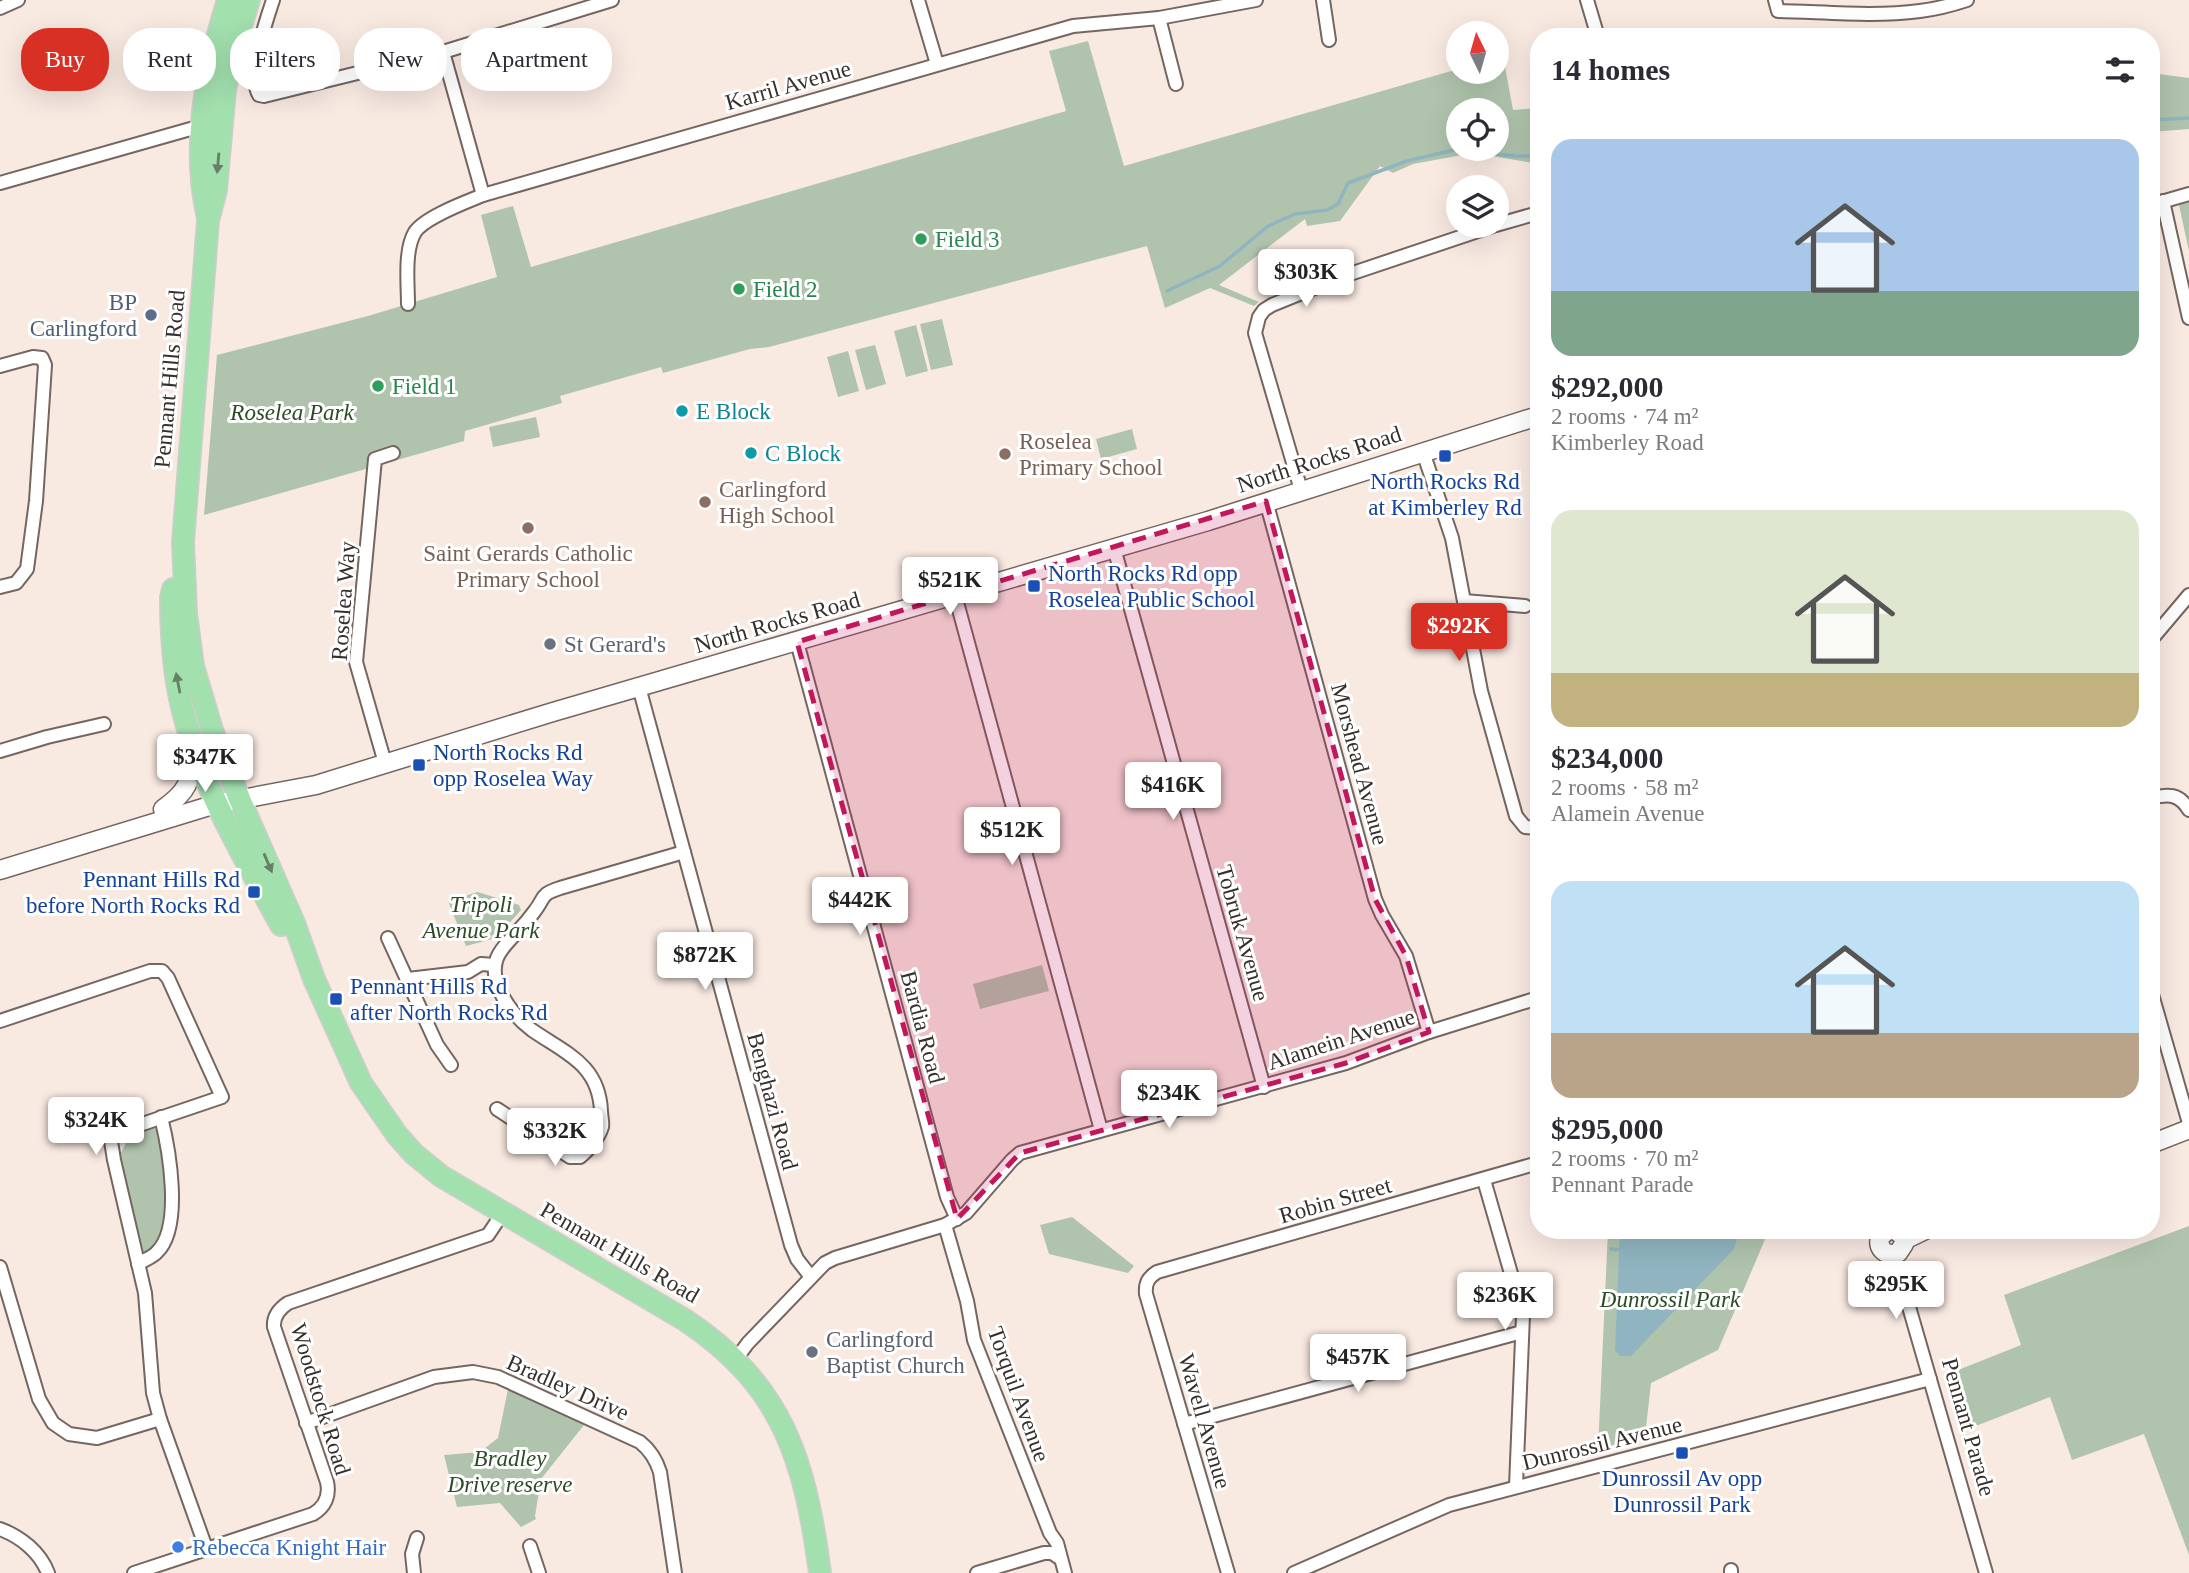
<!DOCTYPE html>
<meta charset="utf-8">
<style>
:root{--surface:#fff;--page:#f2f2f3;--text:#2b2b33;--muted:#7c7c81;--accent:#d93025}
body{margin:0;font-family:Georgia,serif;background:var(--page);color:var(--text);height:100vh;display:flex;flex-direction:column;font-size:26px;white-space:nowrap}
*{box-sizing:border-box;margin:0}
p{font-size:23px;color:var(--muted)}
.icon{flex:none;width:38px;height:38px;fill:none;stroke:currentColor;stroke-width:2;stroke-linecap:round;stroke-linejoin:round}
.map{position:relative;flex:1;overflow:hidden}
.panel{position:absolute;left:1530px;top:28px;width:630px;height:1211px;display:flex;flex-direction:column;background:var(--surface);border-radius:28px;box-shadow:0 7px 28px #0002}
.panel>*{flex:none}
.top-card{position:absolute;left:21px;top:28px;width:665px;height:63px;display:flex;gap:14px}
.needle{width:46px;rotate:355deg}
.buttons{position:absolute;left:1446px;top:21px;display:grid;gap:14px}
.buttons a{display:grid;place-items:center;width:63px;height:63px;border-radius:50%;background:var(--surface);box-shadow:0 7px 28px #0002;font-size:35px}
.price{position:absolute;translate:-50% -60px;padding:0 16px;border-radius:7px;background:#fff;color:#222;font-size:23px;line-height:46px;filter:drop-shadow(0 2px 4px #0008)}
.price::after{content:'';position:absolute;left:50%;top:42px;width:21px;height:16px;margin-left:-10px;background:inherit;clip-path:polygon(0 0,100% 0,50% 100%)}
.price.current{background:var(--accent);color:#fff}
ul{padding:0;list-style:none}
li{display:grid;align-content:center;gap:14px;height:371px;padding:0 21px}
li span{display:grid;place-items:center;height:217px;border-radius:21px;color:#555}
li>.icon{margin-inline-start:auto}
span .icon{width:126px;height:126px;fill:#fffc;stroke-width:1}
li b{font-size:30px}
h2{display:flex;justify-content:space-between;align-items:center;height:84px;padding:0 21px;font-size:30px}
.chip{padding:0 24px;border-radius:28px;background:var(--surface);box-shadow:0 7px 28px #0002;font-size:24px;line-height:63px}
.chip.current{background:var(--accent);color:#fff}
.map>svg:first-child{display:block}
.green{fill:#b0c4ad;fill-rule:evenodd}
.water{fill:#90b5c1}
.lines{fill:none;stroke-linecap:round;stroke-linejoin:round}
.stream{stroke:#90b5c1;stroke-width:3.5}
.street-casing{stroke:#746660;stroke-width:16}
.secondary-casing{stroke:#746660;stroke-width:21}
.highway-casing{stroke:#cfcdcd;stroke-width:24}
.street{stroke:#fff;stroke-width:12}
.secondary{stroke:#fff;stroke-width:18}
.highway{stroke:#a2e0ae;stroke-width:21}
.oneway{fill:#677f67}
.marked{fill:#c2185b;fill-opacity:0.2;stroke:#c2185b;stroke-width:5;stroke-dasharray:14 9;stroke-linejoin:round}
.leisure-dot{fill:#2e9e5b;stroke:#fff;stroke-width:2.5}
.service-dot{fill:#5c6f8a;stroke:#fff;stroke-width:2.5}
.culture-dot{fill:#0f9aa8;stroke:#fff;stroke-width:2.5}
.education-dot{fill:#8d6e63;stroke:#fff;stroke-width:2.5}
.transit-dot{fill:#1a4fb4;stroke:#fff;stroke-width:2.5}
.worship-dot{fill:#6b7280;stroke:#fff;stroke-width:2.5}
.shop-dot{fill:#3f7fe0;stroke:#fff;stroke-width:2.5}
.labels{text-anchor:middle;stroke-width:6;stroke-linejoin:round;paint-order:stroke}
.street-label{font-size:23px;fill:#36302d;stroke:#fff}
.leisure-label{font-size:23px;fill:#27864d;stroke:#fff;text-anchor:start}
.service-label{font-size:23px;fill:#4e5e75;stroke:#fff;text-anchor:end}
.culture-label{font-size:23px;fill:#0d838f;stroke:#fff;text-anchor:start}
.park-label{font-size:23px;font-style:italic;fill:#2b4b25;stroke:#fff}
.education-label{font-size:23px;fill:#785e54;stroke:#fff;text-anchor:start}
.transit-label{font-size:23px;fill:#164399;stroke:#fff;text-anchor:start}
.worship-label{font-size:23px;fill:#5b616d;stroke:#fff;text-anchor:start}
.shop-label{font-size:23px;fill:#366cbe;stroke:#fff;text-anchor:start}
</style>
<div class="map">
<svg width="2189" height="1573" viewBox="0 0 2189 1573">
<rect width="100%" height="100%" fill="#f8e9e1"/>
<g class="green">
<path d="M1088 41 1124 166 1458 69V72H1496V58L1503 56 1513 110 1538 108V162L1533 163 1473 153 1413 164 1393 173 1380 166 1340 221 1307 226 1305 219 1219 285 1259 302 1254 306 1210 288 1165 308 1147 246 769 347 750 349 663 373 661 367 560 396 562 403 465 431 464 441 204 515 217 355 368 316 497 277 481 215 513 206 531 267 1066 111 1049 51ZM1458 110H1496V149H1458Z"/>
<path d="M2151 73 2189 78V129L2151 132Z"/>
<path d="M2189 202V251L2179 205Z"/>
<path d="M942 319 953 365 931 370 920 324Z"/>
<path d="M916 325 928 371 906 377 894 331Z"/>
<path d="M875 345 886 384 866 390 855 350Z"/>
<path d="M848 351 859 391 838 397 827 357Z"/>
<path d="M536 417 540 437 493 447 489 427Z"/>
<path d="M1132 429 1137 449 1101 459 1096 439Z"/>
<path d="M478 892 519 905 521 910 496 938 466 946 448 901Z"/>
<path d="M1042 965 1049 991 980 1009 973 984Z"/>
<path d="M153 1128 157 1129 165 1154 166 1215 160 1242 146 1254 140 1250 120 1154 129 1138Z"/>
<path d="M1072 1217 1134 1266 1128 1273 1049 1254 1040 1225Z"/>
<path d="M2189 1226V1555L2144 1434 2072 1460 2050 1397 1963 1431 1948 1374 2021 1345 2004 1295Z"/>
<path d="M1608 1230H1769L1718 1350 1651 1383 1645 1437 1598 1449Z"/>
<path d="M508 1389 584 1425 541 1479 535 1516 536 1519 521 1527 500 1503 457 1507 444 1455 480 1452 498 1438Z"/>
</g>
<path class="water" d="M1620 1230H1740L1734 1249 1631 1356H1620L1615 1350Z"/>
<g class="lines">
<g class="stream">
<path d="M2151 120 2189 118"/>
<path d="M1167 291 1220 266 1268 226 1295 214 1327 210 1338 204 1348 183 1407 161 1454 150 1515 156H1538"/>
<path d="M1611 1249 1623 1250"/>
</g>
<defs>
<g id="street">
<path d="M273 0C266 21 247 76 259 95L264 96 443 52 612 0"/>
<path d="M918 0 937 64"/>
<path d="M1323 0 1329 40"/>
<path d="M1587 0 1598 37"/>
<path d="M1775 0 1778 11C1825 12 1874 17 1920 11 1936 9 1952 5 1967 0"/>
<path d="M0 8 18 0"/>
<path d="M1159 18 1176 84"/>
<path d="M443 52 483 195"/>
<path d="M0 183 201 126"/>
<path d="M2163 201 2189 318"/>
<path d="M2151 205 2189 194"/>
<path d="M1496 225 1538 213"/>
<path d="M408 304C408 284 404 250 415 232 425 217 466 202 483 195L1073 26 1159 18 1256 0"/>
<path d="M0 366 33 357 42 358 45 365 36 501 27 569 16 583 0 587"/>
<path d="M1423 452 1452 538 1481 691 1516 816 1525 827 1538 828"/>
<path d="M1301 490 1255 333 1259 317 1264 310 1272 305 1341 277 1493 226"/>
<path d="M1266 501 1375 899 1382 915 1406 956 1429 1032"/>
<path d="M1114 548 1264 1087"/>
<path d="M955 595 1101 1130"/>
<path d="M1464 601 1525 606"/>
<path d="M2151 640 2189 595"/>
<path d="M797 642 947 1197 957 1219"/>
<path d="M639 687 791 1245 797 1259 811 1277"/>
<path d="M0 751 47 737 104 724"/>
<path d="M385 763 356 662 375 459 393 453"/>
<path d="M2151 798C2168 794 2179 793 2189 810"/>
<path d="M388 938 437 1045 451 1065"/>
<path d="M408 979 468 972 481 964 495 965"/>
<path d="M2151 991 2189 1123"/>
<path d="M0 1021 150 971H162L168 978 222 1097 110 1135 114 1160 145 1293 153 1393 160 1419 206 1548"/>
<path d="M497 1109 570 1157H580C588 1151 599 1137 602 1127 603 1123 601 1116 601 1111 599 1064 565 1053 532 1030 513 1016 487 983 497 958 501 948 510 940 517 932 523 926 529 919 534 912 546 897 539 895 560 888L684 852"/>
<path d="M1484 1180 1523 1315 1516 1486"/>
<path d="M945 1225 967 1301 974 1340 1050 1533 1057 1543 1065 1573"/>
<path d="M1894 1255 1986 1573"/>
<path d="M138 1264C144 1260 153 1257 157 1252 183 1227 169 1149 161 1117"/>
<path d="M0 1267 39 1399 53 1423 69 1434 97 1438 160 1419"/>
<path d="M736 1359 748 1343 825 1263 835 1258 945 1225 966 1213 1012 1160 1020 1153 1346 1063 1429 1032 1538 998"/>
<path d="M306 1423 434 1377 473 1372 498 1377 640 1442C650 1450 656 1459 660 1472L675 1573"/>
<path d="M1184 1424 1522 1332"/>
<path d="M0 1529C21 1537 40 1552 48 1573"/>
<path d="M530 1546 539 1573"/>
<path d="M1731 1570V1573"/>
<path d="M134 1573 313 1514C325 1507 330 1496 327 1482L274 1327C273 1316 279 1309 288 1303L488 1235 502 1214"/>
<path d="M414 1573 412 1554 417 1538"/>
<path d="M977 1573 1044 1553H1052L1061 1559"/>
<path d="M1228 1573 1146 1294C1145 1283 1148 1278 1157 1272L1538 1163"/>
<path d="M1294 1573 1449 1505 1930 1379"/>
</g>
<g id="secondary">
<path d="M163 809C190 790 190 781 194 749"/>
<path d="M0 870 216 804 316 785 553 712 1208 521 1538 416"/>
<path d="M2151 1144 2189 1129"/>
<path d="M1888 1230 1880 1237C1877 1249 1886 1257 1898 1253L1904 1244 1903 1236 1895 1230"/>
<path d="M1904 1240 1925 1230"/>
</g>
<g id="highway">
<path d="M249 0 234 49 225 90 216 190 208 221 183 542 186 613 193 666 212 730 240 800 294 923 314 979 361 1083 397 1135 414 1154 441 1176 685 1320C784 1386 805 1461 820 1573"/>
<path d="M208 218C191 145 206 71 228 0"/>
<path d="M173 589 171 598C171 641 174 684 187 726 208 797 246 861 281 925"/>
</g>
</defs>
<use href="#street" class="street-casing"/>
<use href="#secondary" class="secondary-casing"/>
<use href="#highway" class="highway-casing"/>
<use href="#street" class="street"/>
<use href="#secondary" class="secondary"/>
<use href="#highway" class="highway"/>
</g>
<defs><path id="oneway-solid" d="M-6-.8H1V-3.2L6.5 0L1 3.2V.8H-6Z" transform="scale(1.75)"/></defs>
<g class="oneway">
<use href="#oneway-solid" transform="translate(218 163) rotate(95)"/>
<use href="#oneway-solid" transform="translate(178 683) rotate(-101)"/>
<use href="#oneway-solid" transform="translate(268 863) rotate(67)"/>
</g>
<path class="marked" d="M1266 501 1375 899 1406 956 1429 1032 1346 1063 1020 1153 957 1219 797 642Z"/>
<g class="leisure-dot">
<circle cx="921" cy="239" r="7"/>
<circle cx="739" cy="289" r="7"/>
<circle cx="378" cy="386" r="7"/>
</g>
<circle class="service-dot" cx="151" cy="315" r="7"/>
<g class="culture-dot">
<circle cx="682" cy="411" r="7"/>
<circle cx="751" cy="453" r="7"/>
</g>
<g class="education-dot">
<circle cx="1005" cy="454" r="7"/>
<circle cx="705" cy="502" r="7"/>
<circle cx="528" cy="528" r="7"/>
</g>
<g class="transit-dot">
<rect x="1438" y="449" width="14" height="14" rx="3.5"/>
<rect x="1027" y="579" width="14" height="14" rx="3.5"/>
<rect x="412" y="758" width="14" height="14" rx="3.5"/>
<rect x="247" y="885" width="14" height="14" rx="3.5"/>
<rect x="329" y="992" width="14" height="14" rx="3.5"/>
<rect x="1675" y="1446" width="14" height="14" rx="3.5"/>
</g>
<g class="worship-dot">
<circle cx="550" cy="644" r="7"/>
<circle cx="812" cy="1352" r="7"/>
</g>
<circle class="shop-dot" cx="178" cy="1547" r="7"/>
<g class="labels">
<g class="street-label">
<text transform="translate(788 85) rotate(-16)" y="8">Karril Avenue</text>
<text transform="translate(169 379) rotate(-85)" y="8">Pennant Hills Road</text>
<text transform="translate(1319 459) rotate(-18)" y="8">North Rocks Road</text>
<text transform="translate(343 601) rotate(-86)" y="8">Roselea Way</text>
<text transform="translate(777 622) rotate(-16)" y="8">North Rocks Road</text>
<text transform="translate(1360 764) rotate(75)" y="8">Morshead Avenue</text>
<text transform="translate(1243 933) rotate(74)" y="8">Tobruk Avenue</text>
<text transform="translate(923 1027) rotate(75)" y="8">Bardia Road</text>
<text transform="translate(1341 1039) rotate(-18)" y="8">Alamein Avenue</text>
<text transform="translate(773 1101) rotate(75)" y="8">Benghazi Road</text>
<text transform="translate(1335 1200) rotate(-16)" y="8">Robin Street</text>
<text transform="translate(620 1252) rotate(30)" y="8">Pennant Hills Road</text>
<text transform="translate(568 1387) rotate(24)" y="8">Bradley Drive</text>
<text transform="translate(1019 1394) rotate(70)" y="8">Torquil Avenue</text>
<text transform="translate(321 1399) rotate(73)" y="8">Woodstock Road</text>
<text transform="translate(1205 1421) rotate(74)" y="8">Wavell Avenue</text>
<text transform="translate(1969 1427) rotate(74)" y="8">Pennant Parade</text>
<text transform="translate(1602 1443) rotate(-14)" y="8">Dunrossil Avenue</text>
</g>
<g class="leisure-label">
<text x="935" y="247">Field 3</text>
<text x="753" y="297">Field 2</text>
<text x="392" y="394">Field 1</text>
</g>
<g class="service-label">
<text x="137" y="310">BP<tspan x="137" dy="26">Carlingford</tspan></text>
</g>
<g class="culture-label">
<text x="696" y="419">E Block</text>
<text x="765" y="461">C Block</text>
</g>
<g class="park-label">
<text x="292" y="420">Roselea Park</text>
<text x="481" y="912">Tripoli<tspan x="481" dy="26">Avenue Park</tspan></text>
<text x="1670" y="1307">Dunrossil Park</text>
<text x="510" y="1466">Bradley<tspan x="510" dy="26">Drive reserve</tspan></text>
</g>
<g class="education-label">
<text x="1019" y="449">Roselea<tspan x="1019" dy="26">Primary School</tspan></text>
<text x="719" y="497">Carlingford<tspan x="719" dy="26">High School</tspan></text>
<text x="528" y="561" text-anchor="middle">Saint Gerards Catholic<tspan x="528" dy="26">Primary School</tspan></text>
</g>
<g class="transit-label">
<text x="1445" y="489" text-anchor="middle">North Rocks Rd<tspan x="1445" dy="26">at Kimberley Rd</tspan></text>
<text x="1048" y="581">North Rocks Rd opp<tspan x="1048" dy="26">Roselea Public School</tspan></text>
<text x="433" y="760">North Rocks Rd<tspan x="433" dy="26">opp Roselea Way</tspan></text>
<text x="240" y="887" text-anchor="end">Pennant Hills Rd<tspan x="240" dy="26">before North Rocks Rd</tspan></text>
<text x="350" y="994">Pennant Hills Rd<tspan x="350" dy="26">after North Rocks Rd</tspan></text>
<text x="1682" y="1486" text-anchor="middle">Dunrossil Av opp<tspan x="1682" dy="26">Dunrossil Park</tspan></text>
</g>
<g class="worship-label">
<text x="564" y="652">St Gerard's</text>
<text x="826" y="1347">Carlingford<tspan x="826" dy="26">Baptist Church</tspan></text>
</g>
<g class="shop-label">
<text x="192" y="1555">Rebecca Knight Hair</text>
</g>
</g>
</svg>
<div class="buttons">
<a><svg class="needle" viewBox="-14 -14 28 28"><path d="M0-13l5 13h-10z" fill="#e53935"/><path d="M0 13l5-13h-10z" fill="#7c7c81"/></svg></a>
<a><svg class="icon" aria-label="locate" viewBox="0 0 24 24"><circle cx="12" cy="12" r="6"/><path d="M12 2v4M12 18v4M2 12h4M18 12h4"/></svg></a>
<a><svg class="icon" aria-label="layers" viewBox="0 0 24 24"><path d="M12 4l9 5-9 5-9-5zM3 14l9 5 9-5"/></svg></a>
</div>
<b class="price" style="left:1306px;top:309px">$303K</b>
<b class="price" style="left:950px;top:617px">$521K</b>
<b class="price current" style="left:1459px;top:663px">$292K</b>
<b class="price" style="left:205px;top:794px">$347K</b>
<b class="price" style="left:1173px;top:822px">$416K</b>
<b class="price" style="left:1012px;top:867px">$512K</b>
<b class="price" style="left:860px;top:937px">$442K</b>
<b class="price" style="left:705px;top:992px">$872K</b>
<b class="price" style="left:1169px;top:1130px">$234K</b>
<b class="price" style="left:96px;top:1157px">$324K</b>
<b class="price" style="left:555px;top:1168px">$332K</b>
<b class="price" style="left:1896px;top:1321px">$295K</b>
<b class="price" style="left:1505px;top:1332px">$236K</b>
<b class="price" style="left:1358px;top:1394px">$457K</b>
<div class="top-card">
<a class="chip current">Buy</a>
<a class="chip">Rent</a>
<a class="chip">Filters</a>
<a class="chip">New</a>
<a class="chip">Apartment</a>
</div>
<section class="panel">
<h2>14 homes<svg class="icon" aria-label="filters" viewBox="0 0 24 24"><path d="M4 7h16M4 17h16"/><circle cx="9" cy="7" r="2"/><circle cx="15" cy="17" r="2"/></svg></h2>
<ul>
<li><span style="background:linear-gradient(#a9c7e8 70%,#7fa58c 0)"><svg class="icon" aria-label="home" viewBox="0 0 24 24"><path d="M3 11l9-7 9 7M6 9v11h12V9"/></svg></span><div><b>$292,000</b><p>2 rooms · 74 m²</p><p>Kimberley Road</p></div></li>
<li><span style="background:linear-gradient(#dfe7d0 75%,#c2b280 0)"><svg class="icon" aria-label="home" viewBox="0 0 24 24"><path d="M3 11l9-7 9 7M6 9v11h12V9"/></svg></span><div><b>$234,000</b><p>2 rooms · 58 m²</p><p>Alamein Avenue</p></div></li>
<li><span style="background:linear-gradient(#bfe0f5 70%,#b9a48a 0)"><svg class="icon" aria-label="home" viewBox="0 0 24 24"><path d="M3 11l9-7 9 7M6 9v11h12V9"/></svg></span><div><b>$295,000</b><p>2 rooms · 70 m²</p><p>Pennant Parade</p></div></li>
</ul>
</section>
</div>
